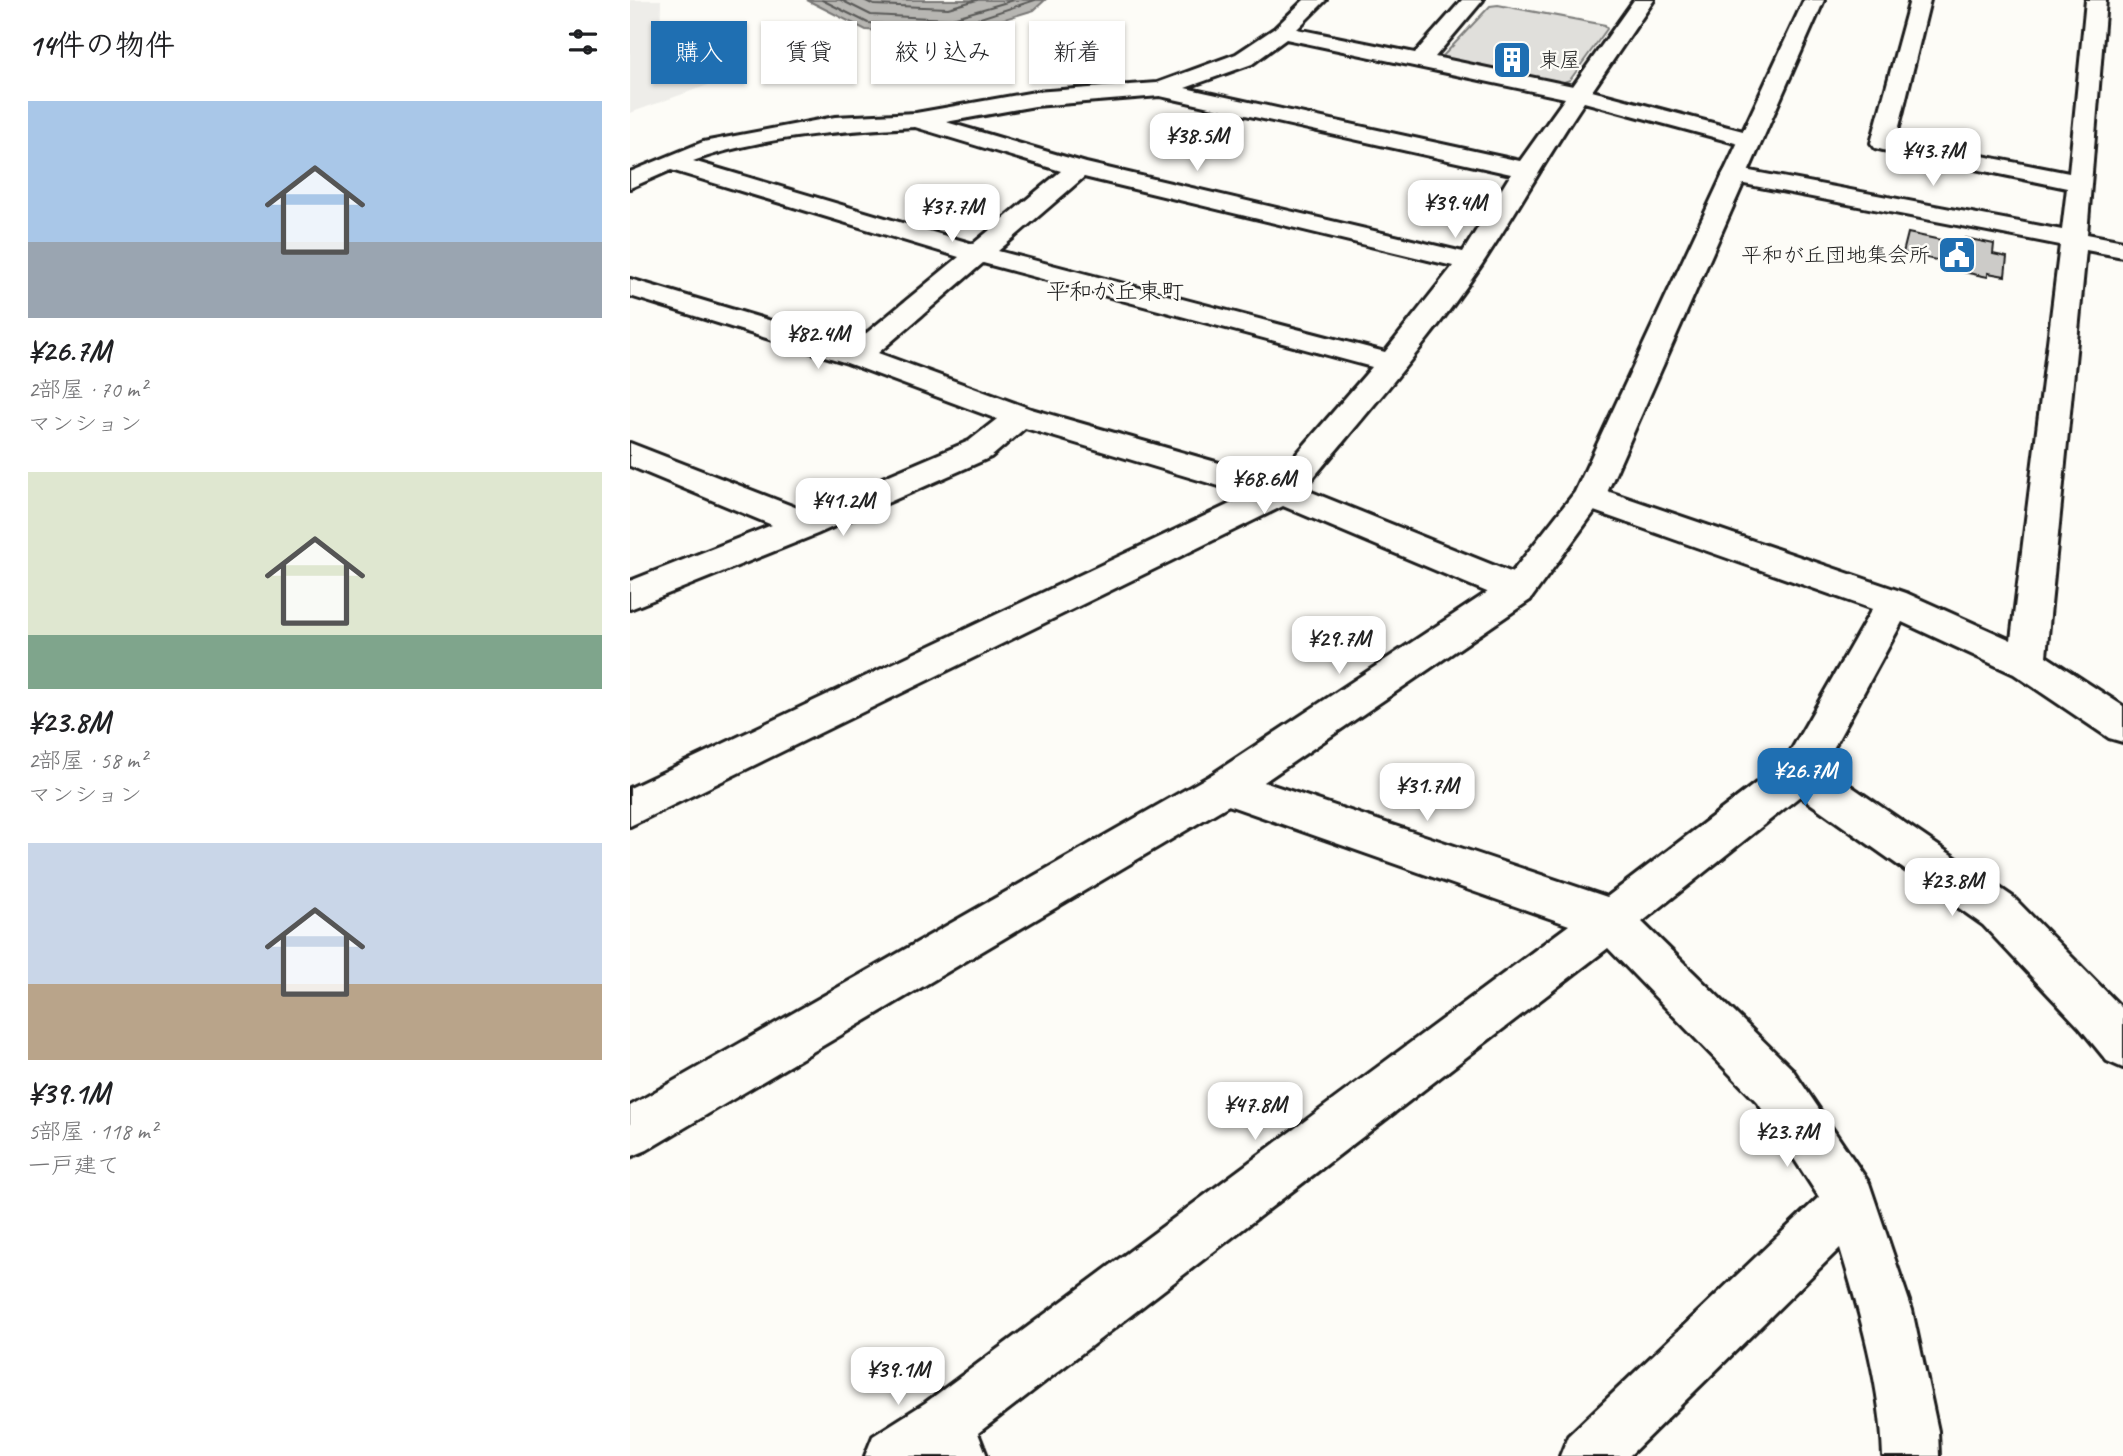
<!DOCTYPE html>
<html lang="ja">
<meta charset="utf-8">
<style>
:root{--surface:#fff;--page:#f6f6f6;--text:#202124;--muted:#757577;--accent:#1f6fb2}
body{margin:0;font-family:Caveat,"Klee One",sans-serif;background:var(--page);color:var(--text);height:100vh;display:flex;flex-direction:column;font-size:26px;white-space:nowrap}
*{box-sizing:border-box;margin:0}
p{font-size:23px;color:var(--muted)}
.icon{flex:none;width:38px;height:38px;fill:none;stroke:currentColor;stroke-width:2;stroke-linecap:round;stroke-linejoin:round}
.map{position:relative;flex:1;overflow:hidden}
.details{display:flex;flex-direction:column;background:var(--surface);width:630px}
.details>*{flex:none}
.guide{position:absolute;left:21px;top:21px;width:665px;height:63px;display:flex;gap:14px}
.price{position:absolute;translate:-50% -60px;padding:0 16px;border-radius:14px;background:#fff;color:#222;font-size:23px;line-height:46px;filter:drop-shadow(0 2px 4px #0008)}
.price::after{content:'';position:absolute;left:50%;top:42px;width:21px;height:16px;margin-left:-10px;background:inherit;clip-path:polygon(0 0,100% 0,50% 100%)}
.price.active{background:var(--accent);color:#fff}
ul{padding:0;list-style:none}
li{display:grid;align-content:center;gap:14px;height:371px;padding:0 28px}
li span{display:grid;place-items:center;height:217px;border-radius:0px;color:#555}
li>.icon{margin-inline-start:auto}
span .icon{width:126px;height:126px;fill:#fffc;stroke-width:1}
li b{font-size:30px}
h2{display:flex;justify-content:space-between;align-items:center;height:84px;padding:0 28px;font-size:30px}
.pill{padding:0 24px;border-radius:0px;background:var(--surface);box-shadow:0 2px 5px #0004;font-size:24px;line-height:63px}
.pill.active{background:var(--accent);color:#fff}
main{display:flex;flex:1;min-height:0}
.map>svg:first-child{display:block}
.built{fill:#eeede9}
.green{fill:#e0dfdb;stroke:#7e7e7c;stroke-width:2}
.water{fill:#b7b6b2;stroke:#797876;stroke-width:2}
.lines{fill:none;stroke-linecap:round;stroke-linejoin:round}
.shore{stroke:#5a5a58;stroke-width:2}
.building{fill:#cccbc8;stroke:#1c1c1c;stroke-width:2}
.street-casing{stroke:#1c1c1c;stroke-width:6}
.secondary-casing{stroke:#1c1c1c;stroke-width:6}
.street{fill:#fdfcf7;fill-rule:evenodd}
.secondary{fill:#fdfcf7;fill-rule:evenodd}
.labels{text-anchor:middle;stroke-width:5;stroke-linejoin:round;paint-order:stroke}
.far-poi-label{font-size:21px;fill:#1c1c1c;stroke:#fdfcf7;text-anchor:start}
.far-quarter-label{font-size:23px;fill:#1c1c1c;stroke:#fdfcf7}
</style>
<main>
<section class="details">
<h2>14件の物件<svg class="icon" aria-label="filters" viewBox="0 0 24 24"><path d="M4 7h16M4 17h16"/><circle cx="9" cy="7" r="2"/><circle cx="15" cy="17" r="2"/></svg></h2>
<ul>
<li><span style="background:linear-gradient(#a9c7e8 65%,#9aa5b1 0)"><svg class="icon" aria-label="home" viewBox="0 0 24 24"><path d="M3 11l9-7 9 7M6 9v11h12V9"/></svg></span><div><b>¥26.7M</b><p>2部屋 · 70 m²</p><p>マンション</p></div></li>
<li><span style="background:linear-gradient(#dfe7d0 75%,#7fa58c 0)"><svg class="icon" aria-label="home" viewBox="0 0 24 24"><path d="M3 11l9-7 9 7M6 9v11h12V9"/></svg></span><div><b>¥23.8M</b><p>2部屋 · 58 m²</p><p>マンション</p></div></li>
<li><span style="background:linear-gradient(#c9d6e8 65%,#b9a48a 0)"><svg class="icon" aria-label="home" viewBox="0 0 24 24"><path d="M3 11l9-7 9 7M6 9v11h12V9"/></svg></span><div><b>¥39.1M</b><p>5部屋 · 118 m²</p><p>一戸建て</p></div></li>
</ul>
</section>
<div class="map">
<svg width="1493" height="1456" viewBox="0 0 1493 1456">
<rect width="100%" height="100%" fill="#fdfcf7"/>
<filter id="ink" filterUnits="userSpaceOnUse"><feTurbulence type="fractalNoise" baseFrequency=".0143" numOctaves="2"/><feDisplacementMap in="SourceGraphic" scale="14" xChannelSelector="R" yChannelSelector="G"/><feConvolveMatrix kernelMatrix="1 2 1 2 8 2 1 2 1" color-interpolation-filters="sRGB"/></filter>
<g filter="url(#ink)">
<path class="built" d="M0 0H31L30 47 89 81 0 113Z"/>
<path class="green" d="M868 5 975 25 977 29 940 80 931 83 815 60 813 56 860 6Z"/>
<path class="water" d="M177 0H415L404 10 322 35 236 30Z"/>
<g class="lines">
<g class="shore">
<path d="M192 0 238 23 320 28 405 0"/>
<path d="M211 0 241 15 319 19 384 0"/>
<path d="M234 0 244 5 318 8 347 0"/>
</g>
</g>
<g class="building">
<path d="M872 54 898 61 891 67 866 60Z"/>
<path d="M1278 233 1334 245 1335 238 1364 244 1363 254 1377 257 1375 276 1358 273V277L1328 271 1330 265 1273 253Z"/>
</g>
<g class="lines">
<defs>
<g id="street">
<path d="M674 0H696L667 29 785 53 832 0H853L805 57 943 86 1004 0H1024L962 91 1128 135 1132 140 1128 145 1120 147 954 102C918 155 887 211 852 264 799 343 734 416 674 489L900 580 905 590 900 600 888 603 876 600 653 506 0 826V788L619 495 395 428 361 457 187 534 0 609V581L142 525 0 466V443L175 511 339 441 367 419 217 363 0 296V279L222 345 329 257 41 170 0 188V172L73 142 205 117 286 113 405 92 527 83 606 54 645 28ZM656 39 935 98 890 161 555 88 622 64ZM530 96 881 174 833 252 456 163 316 122 405 106ZM285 127 431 171 343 244 63 161C133 136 211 131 285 127ZM454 177 823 266 755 352 368 251ZM353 263 742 367 645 479 401 409 248 353Z"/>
<path d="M1280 0H1300L1266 139 1439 173 1456 0H1476L1457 234 1493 241V257L1456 250 1416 656 1493 706V742L1479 738 1384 674 1272 622 1193 767 1383 897 1493 1009V1068L1477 1061 1450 1028 1353 925 1170 796 1012 922 1162 1069 1239 1183 1282 1310 1308 1431 1309 1456H1253C1251 1386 1230 1314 1210 1248L999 1456H930L938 1436 1189 1197 1128 1103 978 948 348 1433 357 1456H235L243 1436 295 1403 939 925 581 799 575 787 581 775 595 769 977 897 1155 761 1242 609 947 505 943 497 947 489 959 485 971 489 1276 593 1381 640 1430 245 1104 182 1095 180 1092 175 1095 170 1104 168 1432 230 1437 188 1253 150 1245 148 1241 143Z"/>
</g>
<path id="secondary" d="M1174 0H1194L975 497 900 600 609 799 17 1150 0 1157V1106L581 775 876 580 945 492Z"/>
</defs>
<use href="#street" class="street-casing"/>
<use href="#secondary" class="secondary-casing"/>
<use href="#street" class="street"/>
<use href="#secondary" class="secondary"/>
</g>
</g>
<defs>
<symbol id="building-square" viewBox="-11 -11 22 22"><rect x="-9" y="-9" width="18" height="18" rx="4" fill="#1f6fb2" stroke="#fdfcf7"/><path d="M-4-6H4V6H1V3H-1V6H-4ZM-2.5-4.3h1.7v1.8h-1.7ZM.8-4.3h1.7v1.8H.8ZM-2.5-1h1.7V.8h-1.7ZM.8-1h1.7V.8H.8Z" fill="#fff"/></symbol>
<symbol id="civic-square" viewBox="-11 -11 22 22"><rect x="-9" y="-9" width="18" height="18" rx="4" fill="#1f6fb2" stroke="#fdfcf7"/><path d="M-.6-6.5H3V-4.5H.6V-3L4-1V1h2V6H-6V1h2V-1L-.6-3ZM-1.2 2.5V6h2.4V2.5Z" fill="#fff"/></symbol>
</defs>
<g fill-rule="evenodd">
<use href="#building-square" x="860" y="38" width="44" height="44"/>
<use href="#civic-square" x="1305" y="233" width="44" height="44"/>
</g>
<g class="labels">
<g class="far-poi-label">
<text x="909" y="67">東屋</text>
<text x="1300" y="262" text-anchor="end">平和が丘団地集会所</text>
</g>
<g class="far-quarter-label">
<text x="485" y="299">平和が丘東町</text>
</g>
</g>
</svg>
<b class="price" style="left:567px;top:173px">¥38.5M</b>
<b class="price" style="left:1303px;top:188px">¥43.7M</b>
<b class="price" style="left:825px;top:240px">¥39.4M</b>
<b class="price" style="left:322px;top:244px">¥37.7M</b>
<b class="price" style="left:188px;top:371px">¥82.4M</b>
<b class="price" style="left:634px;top:516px">¥68.6M</b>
<b class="price" style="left:213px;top:538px">¥41.2M</b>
<b class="price" style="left:709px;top:676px">¥29.7M</b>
<b class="price active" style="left:1175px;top:808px">¥26.7M</b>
<b class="price" style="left:797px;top:823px">¥31.7M</b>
<b class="price" style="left:1322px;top:918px">¥23.8M</b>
<b class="price" style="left:625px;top:1142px">¥47.8M</b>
<b class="price" style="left:1157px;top:1169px">¥23.7M</b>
<b class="price" style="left:268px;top:1407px">¥39.1M</b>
<div class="guide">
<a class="pill active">購入</a>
<a class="pill">賃貸</a>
<a class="pill">絞り込み</a>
<a class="pill">新着</a>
</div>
</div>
</main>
